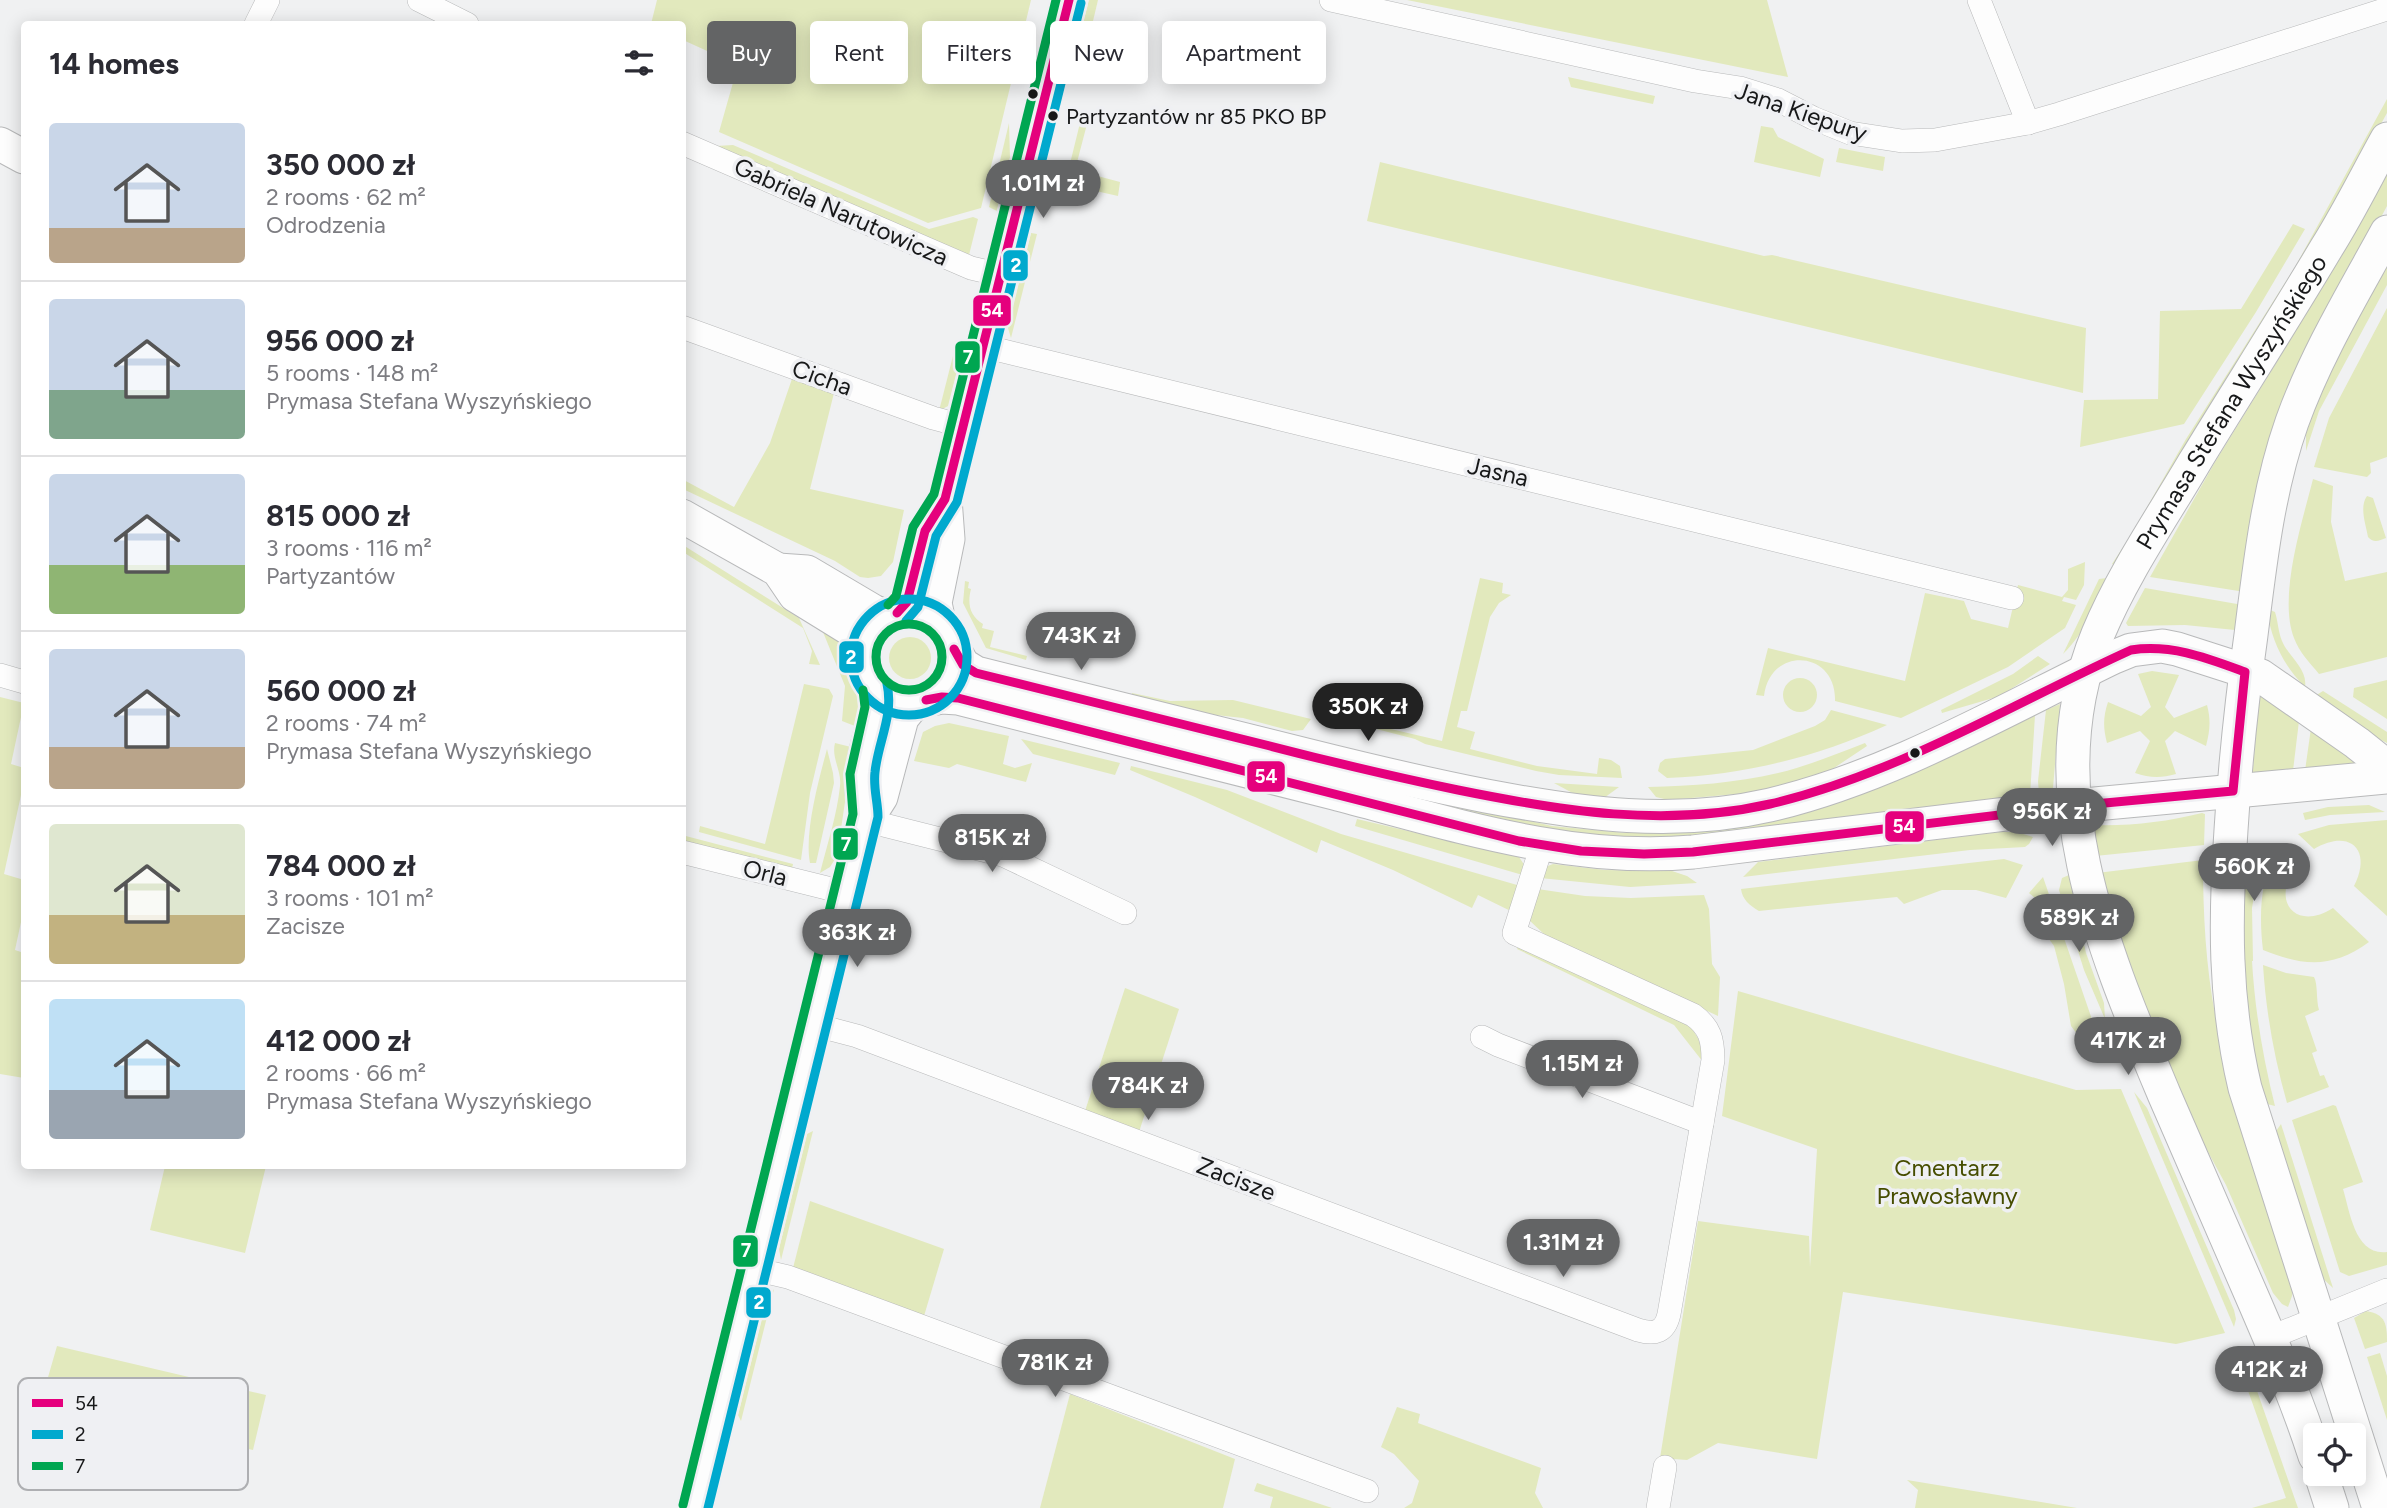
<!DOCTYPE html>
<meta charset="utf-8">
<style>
:root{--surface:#fff;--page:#f2f2f3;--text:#2b2b33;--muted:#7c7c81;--line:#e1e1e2;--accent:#636465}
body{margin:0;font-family:Figtree,sans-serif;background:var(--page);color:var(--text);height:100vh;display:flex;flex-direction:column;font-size:26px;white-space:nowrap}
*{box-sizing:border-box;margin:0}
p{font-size:23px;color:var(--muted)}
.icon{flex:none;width:38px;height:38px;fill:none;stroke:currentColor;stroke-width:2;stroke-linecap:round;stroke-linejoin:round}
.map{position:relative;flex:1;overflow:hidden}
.details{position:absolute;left:21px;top:21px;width:665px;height:1148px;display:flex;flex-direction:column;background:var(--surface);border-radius:7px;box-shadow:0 4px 18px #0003}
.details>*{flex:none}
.guide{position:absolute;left:707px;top:21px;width:665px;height:63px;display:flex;gap:14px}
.fabs{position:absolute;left:2303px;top:1423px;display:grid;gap:14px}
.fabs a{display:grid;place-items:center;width:63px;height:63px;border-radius:7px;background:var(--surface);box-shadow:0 4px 18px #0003;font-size:35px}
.price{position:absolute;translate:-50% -60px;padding:0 16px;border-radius:24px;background:var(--accent);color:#fff;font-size:23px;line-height:46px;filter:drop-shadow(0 2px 4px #0008)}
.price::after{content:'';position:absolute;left:50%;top:42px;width:21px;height:16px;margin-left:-10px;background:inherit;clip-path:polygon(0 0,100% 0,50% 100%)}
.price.on{background:#222;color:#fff}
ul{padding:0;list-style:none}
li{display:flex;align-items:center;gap:21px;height:175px;padding:0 28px}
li+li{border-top:2px solid var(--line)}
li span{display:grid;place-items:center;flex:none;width:196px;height:140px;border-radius:7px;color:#555}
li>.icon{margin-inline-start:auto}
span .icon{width:84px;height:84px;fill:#fffc;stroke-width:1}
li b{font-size:30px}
h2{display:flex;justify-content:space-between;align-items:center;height:84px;padding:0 28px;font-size:30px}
.pill{padding:0 24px;border-radius:7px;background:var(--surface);box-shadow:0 4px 18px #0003;font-size:24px;line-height:63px}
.pill.on{background:var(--accent);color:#fff}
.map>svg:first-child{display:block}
.green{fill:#e2e9bd}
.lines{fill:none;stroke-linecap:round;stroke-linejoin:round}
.street-casing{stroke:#b8b9ba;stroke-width:24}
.secondary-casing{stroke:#b8b9ba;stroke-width:35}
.street{stroke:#fdfdfd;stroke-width:23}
.secondary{stroke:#fdfdfd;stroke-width:33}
.bus-1-casing{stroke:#eff0f3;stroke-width:14}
.bus-2-casing{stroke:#eff0f3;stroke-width:14}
.bus-3-casing{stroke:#eff0f3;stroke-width:14}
.bus-1{stroke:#e5007d;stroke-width:9}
.bus-2{stroke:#00a9ce;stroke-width:9}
.bus-3{stroke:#00a651;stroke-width:9}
.bus-dot{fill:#171819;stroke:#eff0f3;stroke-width:2.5}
.labels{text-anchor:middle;stroke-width:7;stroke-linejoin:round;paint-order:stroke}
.bus-label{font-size:22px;fill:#171819;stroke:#eff0f3;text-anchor:start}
.street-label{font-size:24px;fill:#171819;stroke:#eff0f3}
.park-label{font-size:24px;fill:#464d00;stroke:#eff0f3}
.key{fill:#eff0f3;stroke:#aeafb2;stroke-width:2}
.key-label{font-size:19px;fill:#171819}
.line-badge{stroke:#eff0f3;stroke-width:2.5}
.badge-label{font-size:19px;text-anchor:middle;font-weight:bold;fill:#fff}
</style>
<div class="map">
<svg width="2387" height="1508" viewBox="0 0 2387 1508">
<rect width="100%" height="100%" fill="#f0f1f2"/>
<g class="green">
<path d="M657 0H1031L981 208 928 223 719 132 738 65 683 40 682 24H651Z"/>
<path d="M1089 0H1098L1078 84 1080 34Z"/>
<path d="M1407 0H1767L1788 77Z"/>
<path d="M1568 77 1655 96 1653 104 1571 87Z"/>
<path d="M2387 99V113L2301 269 2116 566 2112 564 2131 535 2186 439 2295 267Z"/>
<path d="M1009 123 1010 158 997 211 989 207Z"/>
<path d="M1080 123 1087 124 1075 170 1120 182 1118 196 1065 184Z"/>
<path d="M1761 126 1773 128 1778 137 1824 159 1820 177 1754 162Z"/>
<path d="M733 145 929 229 973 217 978 219 969 255 716 146Z"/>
<path d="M1839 148 1885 157 1883 171 1836 162Z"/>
<path d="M1380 162 1764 256 1772 255 2086 328 2083 393 1367 221Z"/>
<path d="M2387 163V206L2306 358 2245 592 2150 577 2215 462 2286 347Z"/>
<path d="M2293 224 2305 229 2256 312 2184 424 2080 447 2084 400 2158 399 2160 311 2241 309Z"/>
<path d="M1031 233 1037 234 1011 338 1008 328Z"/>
<path d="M2387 260V285L2319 411 2306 451V431L2311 404Z"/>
<path d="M2387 308V457L2370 463 2371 473 2367 477 2314 467 2329 418Z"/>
<path d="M957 340 963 347 948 406 939 411Z"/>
<path d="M794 373 835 389 810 489 904 510 893 562 881 576 868 578 860 577 835 561 683 489 682 479 734 507 770 443Z"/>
<path d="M2313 479 2333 486 2331 522 2345 581 2387 572V657L2319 674C2310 663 2299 652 2294 638 2278 596 2302 523 2313 479Z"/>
<path d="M2367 496 2373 498 2386 538C2379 541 2373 543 2368 537 2366 525 2359 507 2367 496Z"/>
<path d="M683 545 799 618 820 665 809 664 812 651 803 628 683 552Z"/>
<path d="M2085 562 2084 585 2076 600 2064 597 2062 601 2076 605 2065 628 2008 667 1901 718 1835 701C1837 650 1770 645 1764 696L1756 695 1768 648 1905 681 1925 593 1964 601 1971 619 2008 628 2018 585 2062 597 2068 590V569Z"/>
<path d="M1480 578 1503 583 1502 593 1511 595 1499 603 1490 617 1467 711H1461L1457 727 1475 732 1470 749 1537 766 1597 774 1599 758 1611 760 1620 766 1622 778 1559 775 1536 771 1425 744 1415 739 1330 717 1331 715 1442 741Z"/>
<path d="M2107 578C2094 606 2085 633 2063 654L2099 579Z"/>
<path d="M965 581 969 582 968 588 971 589C967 604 970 616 983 624L982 628 994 631 990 647 1027 656 1026 660 986 648 963 603Z"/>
<path d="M2145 588 2243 605 2235 630 2185 625 2128 626 2126 623Z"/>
<path d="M2270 610 2275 612C2278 621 2278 631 2282 641 2288 656 2308 669 2305 687 2283 665 2272 641 2267 611Z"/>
<path d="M823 632 841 636 850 651 853 674 863 698 860 728 842 721 845 686Z"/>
<circle cx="910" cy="658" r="21"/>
<path d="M2038 656 2050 664 2000 696 1942 713 1941 710 2013 674Z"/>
<path d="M2152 671 2179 675 2165 707 2174 718 2207 705C2211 720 2210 731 2206 746L2175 731 2165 741 2176 774C2161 778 2150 778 2135 773L2150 741 2140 731 2107 743C2103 728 2103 717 2108 702L2141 716 2151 707 2138 674Z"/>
<circle cx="1800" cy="695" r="17"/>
<path d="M2387 680V719L2353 697 2354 688Z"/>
<path d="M804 684 829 689 833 696 810 793 801 860 699 832 700 826 765 844Z"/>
<path d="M2323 691 2387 732V743L2373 736 2315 696Z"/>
<path d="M1132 693 1170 701 1233 700 1311 719 1303 730 1292 731 1243 718 1170 710 1132 695Z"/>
<path d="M2263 696 2299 721 2292 779 2252 780 2259 697Z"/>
<path d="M0 697 24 703 11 764 24 768V781L4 874 24 880V908L15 950 24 953V1078L0 1074Z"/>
<path d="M2060 704 2053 788 2050 792 2039 794 2038 781 2046 710Z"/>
<path d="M1831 710 1887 725C1817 757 1744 775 1667 778L1658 771 1660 763 1665 759 1753 750 1815 726 1825 720Z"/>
<path d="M2035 715 2030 796 1742 832 1660 838 1561 833 1453 810 1366 782 1552 826 1626 833 1685 832 1805 813 1841 802 1915 772Z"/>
<path d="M949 723 1009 736 1003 764 1015 768 1032 763 1026 782 957 764 949 768 914 761 923 732 935 726Z"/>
<path d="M2311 728 2371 772 2304 778Z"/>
<path d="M1021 739 1120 763 1115 775 1033 754Z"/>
<path d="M835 743 855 748 849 775 837 856 830 867 820 873C827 845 837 815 840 786 842 771 831 758 835 743Z"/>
<path d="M1865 743 1867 746 1828 772 1795 782 1749 793 1668 800 1656 797 1648 787C1692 786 1735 783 1778 773 1808 766 1836 754 1865 743Z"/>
<path d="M827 749 833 773 834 783 816 863H810C804 833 819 779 827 749Z"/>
<path d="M1131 766 1227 790 1341 834 1524 887 1585 896 1631 898 1704 895 1709 909 1712 964 1720 977 1718 1016 1545 935 1529 920 1478 895 1472 908 1393 870 1321 840 1317 853 1195 797 1130 770Z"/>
<path d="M1554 783 1619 787 1604 798 1578 796Z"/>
<path d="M2369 805 2385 812 2330 815 2305 820 2303 813 2328 807Z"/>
<path d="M2202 813 2205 814 2204 845 2095 856 2094 825C2131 826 2166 822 2202 813Z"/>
<path d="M1357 819 1519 857 1525 866 1526 876 1355 826Z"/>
<path d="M2387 820V916L2354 886C2373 849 2349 828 2314 849L2298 834 2329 825Z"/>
<path d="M1999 832H2017L2033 837 2029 844 2025 847 1970 850 1743 877 1758 862Z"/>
<path d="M682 835 793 864 792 869 683 842Z"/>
<path d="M2275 853 2293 870C2272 906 2299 930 2333 908L2369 942C2332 969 2303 966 2263 950 2259 917 2260 882 2275 853Z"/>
<path d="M2004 859 2023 865 2006 898 1976 890H1942L1904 904 1897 897 1759 911C1750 906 1742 899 1741 889Z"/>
<path d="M2203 860C2203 917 2206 973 2218 1029L2293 1287 2292 1296 2288 1307 2282 1304 2273 1293 2226 1185 2177 1095 2097 873Z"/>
<path d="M1553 864 1605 870 1672 871 1687 876 1697 883 1630 887 1540 878 1545 867Z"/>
<path d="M2243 864 2259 865 2252 908 2253 961H2252C2255 1011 2263 1058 2275 1106L2267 1104 2260 1099 2242 999Z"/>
<path d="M2069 875 2086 953 2104 1003 2105 1019 2084 970 2059 890 2062 878Z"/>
<path d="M2043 877 2096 1031 2087 1037 2077 1034 2071 1026 2064 984 2054 946 2039 925 2051 912 2029 893Z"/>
<path d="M1520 942 1685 1020C1696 1033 1704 1045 1703 1062L1674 1025 1517 949Z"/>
<path d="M2263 965 2286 973 2314 977C2318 984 2316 1000 2319 1010L2305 1016 2317 1051 2312 1053 2320 1076 2324 1075 2329 1087 2287 1103C2274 1057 2266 1012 2263 965Z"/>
<path d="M1125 988 1179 1009 1139 1132 1085 1111Z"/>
<path d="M1738 991 2076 1090 2121 1089 2225 1333 2176 1344 1843 1292 1817 1459 1718 1443 1687 1460 1660 1458 1698 1221 1809 1236 1810 1267 1817 1149 1722 1116Z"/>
<path d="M2134 1092 2147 1108 2234 1310 2236 1319 2234 1327Z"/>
<path d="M2333 1105 2336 1106 2363 1182 2343 1189C2350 1212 2355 1256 2387 1252V1265L2349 1276 2340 1272 2292 1120Z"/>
<path d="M2281 1124 2333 1288 2319 1275 2274 1134Z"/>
<path d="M813 1131 781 1260 779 1249 807 1134Z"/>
<path d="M165 1166H266L245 1253 150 1230Z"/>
<path d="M810 1201 944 1249 924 1316 793 1268Z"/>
<path d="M774 1289 741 1421 738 1415 767 1299Z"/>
<path d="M2366 1311C2386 1314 2387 1325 2387 1342L2365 1349 2354 1318Z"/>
<path d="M57 1346 266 1395 253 1450 70 1409 68 1420 38 1412Z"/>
<path d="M2380 1353 2387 1376V1420L2367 1357Z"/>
<path d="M2246 1385 2256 1388 2298 1508H2252L2286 1498Z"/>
<path d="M1070 1394 1235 1459 1223 1508H1040Z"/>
<path d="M1397 1407 1420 1414 1418 1423 1541 1468 1535 1493 1543 1508H1404L1412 1503 1419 1481 1394 1454 1381 1447Z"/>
<path d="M1907 1480 2077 1508H1915L1918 1490Z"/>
<path d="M1257 1483 1332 1508H1270L1273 1497 1254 1491Z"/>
</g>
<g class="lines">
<defs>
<g id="street">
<path d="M419 0 467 24"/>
<path d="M1331 0 1695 81 1740 88 1778 100 1813 118 1850 133 1902 141 1935 140 2028 123 2059 114 2387 9"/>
<path d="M1979 0 2028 123"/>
<path d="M256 24 268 0"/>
<path d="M682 143 971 268 1001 275"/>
<path d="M682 327 933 418 963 426"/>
<path d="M983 346 2012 598"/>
<path d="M0 675 24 682"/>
<path d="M864 820 1003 855 1125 913"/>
<path d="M682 852 847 893"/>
<path d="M815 1025 857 1036 1638 1330C1655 1335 1665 1332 1669 1314L1713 1060C1713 1040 1710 1027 1693 1015L1514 933 1542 845"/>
<path d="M1482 1037 1498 1045 1702 1123"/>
<path d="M754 1269 788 1277 1367 1491"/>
<path d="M2269 1338 2387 1290"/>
<path d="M1658 1508 1665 1467"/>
</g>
<g id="secondary">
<path d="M0 144 24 157"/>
<path d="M682 516 778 570 795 595 855 632 865 645"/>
<path d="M778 570 807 572 873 611 882 615 894 614"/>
<circle cx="909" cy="657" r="46"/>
<path d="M897 613 907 602 925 531 945 499 1069 0"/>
<path d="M939 622 935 603 948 539 945 499"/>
<path d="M954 649 963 665 976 673C1086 701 1196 727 1306 755 1366 770 1425 784 1486 796 1581 814 1674 827 1770 805 1892 776 2002 711 2114 657L2131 650 2162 646 2177 649 2261 676 2357 743 2387 767"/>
<path d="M926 700 942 697 958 698C1083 730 1209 761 1334 793 1453 824 1569 863 1693 852L2073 806 2387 777"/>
<path d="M866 814 874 808 881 797 902 718 910 708 919 702"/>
<path id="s1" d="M2315 1456C2298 1403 2276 1352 2254 1301 2224 1232 2194 1163 2164 1094 2104 951 2034 789 2098 634 2123 574 2161 519 2194 463 2238 391 2284 319 2327 247 2349 212 2367 175 2387 139"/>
<path d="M2321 1474 2332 1508"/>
<path d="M695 1508 866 814C855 778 868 744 877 709L878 700 875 687"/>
<path d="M2379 1508 2245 1088C2224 1000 2225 919 2231 830 2235 765 2242 699 2251 635 2260 563 2268 490 2292 422 2316 355 2353 294 2387 232"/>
</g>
</defs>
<use href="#street" class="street-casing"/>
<use href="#secondary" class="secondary-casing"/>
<use href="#street" class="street"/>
<use href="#secondary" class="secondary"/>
<defs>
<g id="bus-1">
<path d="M897 613 907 602 925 531 945 499 1069 0"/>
<path d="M926 700 942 697 958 698 1519 841 1581 851 1644 854 1693 852 2073 806 2233 791 2245 672C2207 658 2172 644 2131 650 2012 704 1898 774 1770 804 1666 828 1561 811 1458 790 1395 777 1332 762 1270 746 1172 721 1074 698 976 673L963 665 954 649"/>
</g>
<g id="bus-2">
<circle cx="909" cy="657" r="58"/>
<path d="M906 621 918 607 936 536 957 502 1081 3"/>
<path d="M708 1508 878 817C878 802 873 788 875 772 878 742 894 715 887 684"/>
</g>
<g id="bus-3">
<path d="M888 605 896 596 913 527 934 494 1056 0"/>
<circle cx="909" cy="657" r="33"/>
<path d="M683 1505 853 814 850 774 865 707 863 690"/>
</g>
</defs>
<use href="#bus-1" class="bus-1-casing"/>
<use href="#bus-2" class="bus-2-casing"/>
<use href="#bus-3" class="bus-3-casing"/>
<use href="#bus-1" class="bus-1"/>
<use href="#bus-2" class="bus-2"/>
<use href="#bus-3" class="bus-3"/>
</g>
<g class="bus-dot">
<circle cx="1033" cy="94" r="6"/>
<circle cx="1053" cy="116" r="6"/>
<circle cx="1915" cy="753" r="6"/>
</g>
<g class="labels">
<g class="bus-label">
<text x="1066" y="124">Partyzantów nr 85 PKO BP</text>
</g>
<g class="street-label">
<text transform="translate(1801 112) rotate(19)" y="8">Jana Kiepury</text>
<text transform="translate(841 212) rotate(24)" y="8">Gabriela Narutowicza</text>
<text transform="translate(822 378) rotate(20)" y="8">Cicha</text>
<text dy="8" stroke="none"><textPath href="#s1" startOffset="1138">Prymasa Stefana Wyszyńskiego</textPath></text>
<text transform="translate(1498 472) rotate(13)" y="8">Jasna</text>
<text transform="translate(765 873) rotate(14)" y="8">Orla</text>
<text transform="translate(1236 1179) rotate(21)" y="8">Zacisze</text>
</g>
<g class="park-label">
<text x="1947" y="1176">Cmentarz<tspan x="1947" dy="28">Prawosławny</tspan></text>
</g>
</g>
<rect x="18" y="1378" width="230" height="112" rx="10" class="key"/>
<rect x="32" y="1399" width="31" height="8" fill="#e5007d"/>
<rect x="32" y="1430" width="31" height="9" fill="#00a9ce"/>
<rect x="32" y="1462" width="31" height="8" fill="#00a651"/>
<g class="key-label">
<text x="75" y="1410">54</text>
<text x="75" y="1441">2</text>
<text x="75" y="1473">7</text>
</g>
<g class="line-badge">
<rect x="1002" y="249" width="27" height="33" rx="7" fill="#00a9ce"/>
<rect x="972" y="294" width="40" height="33" rx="7" fill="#e5007d"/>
<rect x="954" y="340" width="27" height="34" rx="7" fill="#00a651"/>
<rect x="838" y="640" width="27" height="34" rx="7" fill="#00a9ce"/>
<rect x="1246" y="760" width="40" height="33" rx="7" fill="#e5007d"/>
<rect x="1884" y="810" width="41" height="33" rx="7" fill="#e5007d"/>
<rect x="832" y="827" width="27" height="34" rx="7" fill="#00a651"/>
<rect x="732" y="1234" width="27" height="34" rx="7" fill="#00a651"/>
<rect x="745" y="1286" width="27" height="33" rx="7" fill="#00a9ce"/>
</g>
<g class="badge-label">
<text x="1016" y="272">2</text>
<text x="992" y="317">54</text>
<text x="968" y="364">7</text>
<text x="851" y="664">2</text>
<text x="1266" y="783">54</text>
<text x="1904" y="833">54</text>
<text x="846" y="851">7</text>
<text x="746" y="1257">7</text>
<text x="759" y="1309">2</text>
</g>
</svg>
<div class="fabs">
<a><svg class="icon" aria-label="locate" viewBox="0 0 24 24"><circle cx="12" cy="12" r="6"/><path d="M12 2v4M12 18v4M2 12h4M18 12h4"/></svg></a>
</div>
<b class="price" style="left:1043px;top:220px">1.01M zł</b>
<b class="price" style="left:1081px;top:672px">743K zł</b>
<b class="price on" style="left:1368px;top:743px">350K zł</b>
<b class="price" style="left:2052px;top:848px">956K zł</b>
<b class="price" style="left:992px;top:874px">815K zł</b>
<b class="price" style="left:2254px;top:903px">560K zł</b>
<b class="price" style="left:2079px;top:954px">589K zł</b>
<b class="price" style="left:857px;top:969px">363K zł</b>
<b class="price" style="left:2128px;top:1077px">417K zł</b>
<b class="price" style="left:1582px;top:1100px">1.15M zł</b>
<b class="price" style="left:1148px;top:1122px">784K zł</b>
<b class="price" style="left:1563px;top:1279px">1.31M zł</b>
<b class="price" style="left:1055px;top:1399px">781K zł</b>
<b class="price" style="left:2269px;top:1406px">412K zł</b>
<div class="guide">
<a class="pill on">Buy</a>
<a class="pill">Rent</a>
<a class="pill">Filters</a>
<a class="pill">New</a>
<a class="pill">Apartment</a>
</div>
<section class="details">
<h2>14 homes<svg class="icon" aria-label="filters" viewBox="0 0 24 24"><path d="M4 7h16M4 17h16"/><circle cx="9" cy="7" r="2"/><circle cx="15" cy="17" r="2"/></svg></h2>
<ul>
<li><span style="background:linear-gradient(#c9d6e8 75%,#b9a48a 0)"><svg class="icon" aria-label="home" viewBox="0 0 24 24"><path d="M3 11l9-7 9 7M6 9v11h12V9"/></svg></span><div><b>350 000 zł</b><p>2 rooms · 62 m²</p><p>Odrodzenia</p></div></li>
<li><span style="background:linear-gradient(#c9d6e8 65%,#7fa58c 0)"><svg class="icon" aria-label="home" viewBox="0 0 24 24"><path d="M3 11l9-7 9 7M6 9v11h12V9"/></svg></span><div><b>956 000 zł</b><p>5 rooms · 148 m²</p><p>Prymasa Stefana Wyszyńskiego</p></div></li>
<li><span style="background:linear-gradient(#c9d6e8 65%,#8fb573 0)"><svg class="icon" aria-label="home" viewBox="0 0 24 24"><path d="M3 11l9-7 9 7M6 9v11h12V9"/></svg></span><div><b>815 000 zł</b><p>3 rooms · 116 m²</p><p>Partyzantów</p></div></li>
<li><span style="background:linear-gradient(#c9d6e8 70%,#b9a48a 0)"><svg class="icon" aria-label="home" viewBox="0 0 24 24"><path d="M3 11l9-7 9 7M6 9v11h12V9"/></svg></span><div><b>560 000 zł</b><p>2 rooms · 74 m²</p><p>Prymasa Stefana Wyszyńskiego</p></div></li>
<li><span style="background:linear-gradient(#dfe7d0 65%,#c2b280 0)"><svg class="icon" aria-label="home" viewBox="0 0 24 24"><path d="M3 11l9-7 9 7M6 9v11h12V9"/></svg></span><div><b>784 000 zł</b><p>3 rooms · 101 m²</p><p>Zacisze</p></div></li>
<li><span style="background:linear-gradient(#bfe0f5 65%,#9aa5b1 0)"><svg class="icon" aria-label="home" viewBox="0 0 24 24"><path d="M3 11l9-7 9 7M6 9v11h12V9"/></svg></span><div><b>412 000 zł</b><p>2 rooms · 66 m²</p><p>Prymasa Stefana Wyszyńskiego</p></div></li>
</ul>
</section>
</div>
